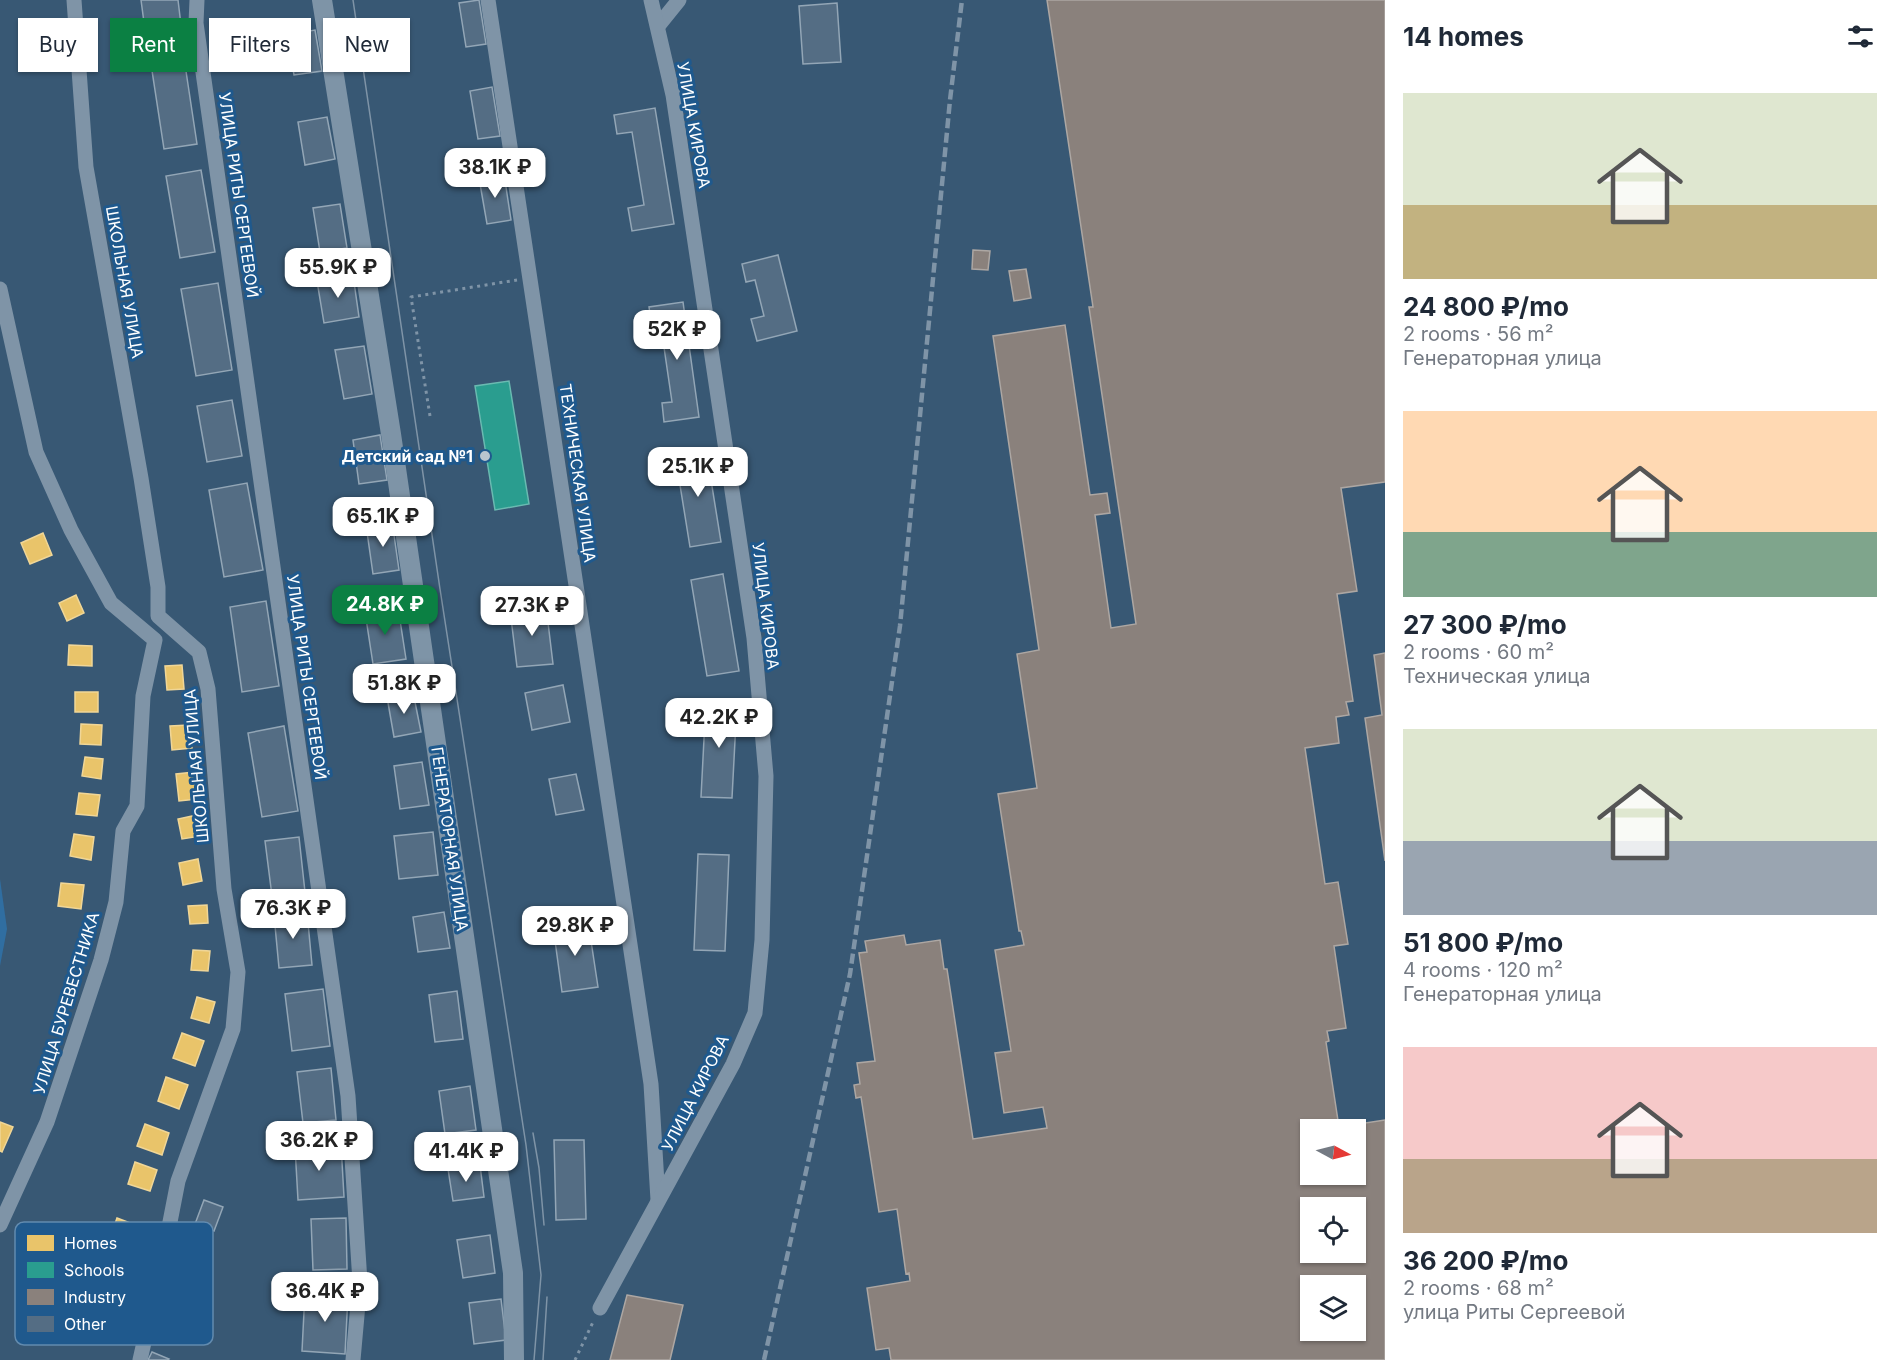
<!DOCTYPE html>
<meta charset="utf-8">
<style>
:root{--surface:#fff;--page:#f6f6f7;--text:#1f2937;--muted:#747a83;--accent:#0b8043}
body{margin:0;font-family:Inter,sans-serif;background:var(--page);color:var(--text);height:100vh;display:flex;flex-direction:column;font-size:22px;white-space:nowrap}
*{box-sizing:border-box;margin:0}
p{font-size:20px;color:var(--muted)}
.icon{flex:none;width:33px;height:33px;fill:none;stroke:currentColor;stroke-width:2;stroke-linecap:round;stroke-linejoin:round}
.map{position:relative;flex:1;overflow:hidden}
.sheet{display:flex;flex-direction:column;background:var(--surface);width:510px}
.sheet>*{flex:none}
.banner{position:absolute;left:18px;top:18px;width:570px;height:54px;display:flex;gap:12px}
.needle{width:39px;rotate:97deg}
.controls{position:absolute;left:1300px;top:1119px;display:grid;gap:12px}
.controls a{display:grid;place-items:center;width:66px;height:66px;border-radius:0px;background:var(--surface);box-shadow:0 2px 4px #0004;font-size:30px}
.price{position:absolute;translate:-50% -51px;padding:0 14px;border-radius:12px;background:#fff;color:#222;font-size:20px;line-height:39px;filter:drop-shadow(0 2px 3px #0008)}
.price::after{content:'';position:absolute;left:50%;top:36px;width:18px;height:14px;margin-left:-9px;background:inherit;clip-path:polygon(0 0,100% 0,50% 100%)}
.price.current{background:var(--accent);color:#fff}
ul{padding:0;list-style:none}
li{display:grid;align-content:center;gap:12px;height:318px;padding:0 18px}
li span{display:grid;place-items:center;height:186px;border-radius:0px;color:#555}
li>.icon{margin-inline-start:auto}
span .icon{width:108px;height:108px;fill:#fffc;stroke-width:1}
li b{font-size:26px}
h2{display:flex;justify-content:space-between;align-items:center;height:72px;padding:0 18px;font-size:26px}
.pill{padding:0 21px;border-radius:0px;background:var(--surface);box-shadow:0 2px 4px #0004;font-size:21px;line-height:54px}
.pill.current{background:var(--accent);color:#fff}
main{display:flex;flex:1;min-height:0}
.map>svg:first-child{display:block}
.green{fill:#306ea1}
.homes{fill:#e9c46a;stroke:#f0d697;stroke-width:1.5}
.schools{fill:#2a9d8f;stroke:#6abab1;stroke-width:1.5}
.industry{fill:#8a817c;stroke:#ada7a3;stroke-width:1.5;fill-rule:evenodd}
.building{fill:#546d84;stroke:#93a6b6;stroke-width:1.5}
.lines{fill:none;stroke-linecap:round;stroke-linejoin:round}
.path{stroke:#7f94a7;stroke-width:3;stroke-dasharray:3 4.5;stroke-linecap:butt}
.minor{stroke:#7f94a7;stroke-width:15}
.major{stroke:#7e94a7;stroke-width:20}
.tram{stroke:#7f94a7;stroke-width:1.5}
.rail{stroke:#7f94a7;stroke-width:4.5;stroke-dasharray:10 4.5;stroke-linecap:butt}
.poi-dot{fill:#b9c5ce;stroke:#1f598d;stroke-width:2}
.labels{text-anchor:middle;stroke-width:6;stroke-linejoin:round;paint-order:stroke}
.street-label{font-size:16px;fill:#fff;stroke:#1f598d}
.poi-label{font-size:16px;font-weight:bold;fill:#fff;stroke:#1f598d;text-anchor:end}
.key{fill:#1f598d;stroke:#628baf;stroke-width:1.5}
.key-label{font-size:16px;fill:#fff}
</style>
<main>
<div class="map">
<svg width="1385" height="1360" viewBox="0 0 1385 1360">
<rect width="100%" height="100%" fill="#385874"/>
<path class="green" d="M0 879 7 929 0 966Z"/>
<g class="homes">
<path d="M43 533 52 555 30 564 21 543Z"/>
<path d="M76 595 84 613 67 621 59 603Z"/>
<path d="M69 645 92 646V666L68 665Z"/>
<path d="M182 665 184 689 167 690 165 666Z"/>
<rect x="75" y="692" width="23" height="20"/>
<path d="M81 724 102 725 101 745 80 744Z"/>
<path d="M189 725 192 748 172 750 170 726Z"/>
<path d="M85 757 103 759 101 779 82 776Z"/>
<path d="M194 772 197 799 179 801 176 774Z"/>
<path d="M79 793 100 795 97 816 76 814Z"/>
<path d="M197 815 201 836 182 839 178 819Z"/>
<path d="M74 834 94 837 91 860 70 856Z"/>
<path d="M198 859 202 881 183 885 179 863Z"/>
<path d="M61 883 84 885 81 909 58 906Z"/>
<path d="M207 905 208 923 190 924 188 906Z"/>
<path d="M193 950 210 951 208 971 191 970Z"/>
<path d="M197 997 215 1002 209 1023 191 1018Z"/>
<path d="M182 1033 204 1041 195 1066 173 1058Z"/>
<path d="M166 1077 188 1085 179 1109 158 1101Z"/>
<path d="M0 1122 13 1127 2 1152 0 1151Z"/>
<path d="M145 1124 169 1133 162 1155 137 1146Z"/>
<path d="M135 1162 157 1170 150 1191 128 1184Z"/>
<path d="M117 1218 138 1226 131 1245 110 1238Z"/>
</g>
<path class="schools" d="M509 381 529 504 495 510 475 386Z"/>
<g class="industry">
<path d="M1047 0H1385V482L1341 488 1357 591 1337 594 1353 701 1346 702 1349 715 1336 717 1339 743 1305 748 1325 884 1338 882 1348 944 1334 946 1346 1028 1327 1031 1329 1041 1326 1042 1339 1127 1385 1120V1360H891L889 1348 876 1350 867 1288 910 1281 909 1273 906 1274 897 1209 879 1212 861 1097 856 1098 854 1085 860 1084 857 1063 875 1061 859 953 867 952 865 941 904 935 906 945 940 940 944 969H947L973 1139 1047 1128 1043 1107 1004 1113 995 1053 1011 1051 995 950 1024 945 1021 931H1019L998 794 1037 788 1017 654 1039 650 993 336 1065 325 1090 495 1107 493 1110 513 1095 515 1111 628 1136 624 1089 307H1093ZM1311 1130H1356V1174H1311ZM1311 1208H1356V1252H1311ZM1311 1286H1356V1330H1311Z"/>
<path d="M973 250 990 251 988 270 972 269Z"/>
<path d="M1026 269 1031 298 1014 301 1009 271Z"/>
<path d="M1385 653V861L1365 718 1382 715 1374 655Z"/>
<path d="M627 1295 683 1305 670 1360H610Z"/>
</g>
<g class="building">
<path d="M141 0H178L181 25 145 30Z"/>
<path d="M479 0 486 44 466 47 459 3Z"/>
<path d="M837 3 841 62 803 64 799 6Z"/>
<path d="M315 30 322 71 294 75 287 35Z"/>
<path d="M184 58 197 144 164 149 151 64Z"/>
<path d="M492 87 500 136 478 139 470 91Z"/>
<path d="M655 108 674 224 632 231 628 208 644 205 632 132 617 134 614 115Z"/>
<path d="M327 117 335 159 305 165 298 122Z"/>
<path d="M201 170 215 252 180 258 166 176Z"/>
<path d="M504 174 511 220 487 224 479 178Z"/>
<path d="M340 204 347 248 320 252 313 208Z"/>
<path d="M778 255 797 331 757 341 751 319 764 316 755 280 746 282 742 264Z"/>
<path d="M353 275 359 317 324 323 317 281Z"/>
<path d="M218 283 232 370 196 376 181 289Z"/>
<path d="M683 302 699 417 664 422 662 403 672 402 661 327 652 328 649 307Z"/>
<path d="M364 346 372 394 344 399 335 350Z"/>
<path d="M232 400 242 456 207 462 197 406Z"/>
<path d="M380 435 387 480 359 484 353 440Z"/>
<path d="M706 449 721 542 690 547 675 454Z"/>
<path d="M247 483 263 570 224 577 209 490Z"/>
<path d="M392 521 399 570 373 574 366 525Z"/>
<path d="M723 574 739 671 707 676 691 580Z"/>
<path d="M266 601 279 686 242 692 230 607Z"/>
<path d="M546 606 553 664 517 667 510 610Z"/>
<path d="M398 607 406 659 373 664 365 612Z"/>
<path d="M563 685 570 722 532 730 525 693Z"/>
<path d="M413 692 421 732 394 737 387 697Z"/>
<path d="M706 700 737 702 732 798 701 797Z"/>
<path d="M284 726 298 811 262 817 248 733Z"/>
<path d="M422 762 429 805 400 809 394 766Z"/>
<path d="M576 774 584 810 556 815 549 779Z"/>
<path d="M433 832 438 875 399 879 394 836Z"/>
<path d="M299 837 305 892 272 896 265 841Z"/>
<path d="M698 854 729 855 725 951 694 950Z"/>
<path d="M307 912 312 965 279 968 274 915Z"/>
<path d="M444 912 450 948 418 952 413 917Z"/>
<path d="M588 921 598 987 562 992 553 926Z"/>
<path d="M323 989 330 1046 292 1051 285 994Z"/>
<path d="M457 991 463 1039 435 1042 429 995Z"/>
<path d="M331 1068 336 1120 303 1123 297 1072Z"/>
<path d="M470 1086 476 1130 445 1134 439 1091Z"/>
<path d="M554 1140H584L586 1219 556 1220Z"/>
<path d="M341 1144 344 1197 298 1200 295 1147Z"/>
<path d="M480 1165 484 1197 453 1201 448 1169Z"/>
<path d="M204 1200 223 1207 214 1231 195 1224Z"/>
<path d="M346 1218 347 1269 313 1270 311 1219Z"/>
<path d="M490 1235 495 1273 463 1278 457 1240Z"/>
<path d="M305 1292 348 1295 345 1354 302 1351Z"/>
<path d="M501 1299 506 1340 474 1344 469 1303Z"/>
<path d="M152 1352 169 1359 168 1360H148Z"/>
</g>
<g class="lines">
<g class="path">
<path d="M430 416 411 297 517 280"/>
<path d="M575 1360 594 1320"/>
</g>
<g class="minor">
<path d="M74 0 86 167 141 478 158 587V616L199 652 208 689 224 889 238 972 233 1029 178 1181 161 1268 140 1360"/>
<path d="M197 0 196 23 348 1096 360 1282 353 1360"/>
<path d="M488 0 651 1084 658 1200"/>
<path d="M658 26 679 0"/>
<path d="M0 289 36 452 71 530 111 603 155 640 143 696 137 806 123 831 116 902 101 960 47 1122 0 1225"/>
<path d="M600 1308 733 1064 755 1013 762 940 766 776 754 638 673 95 651 0"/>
</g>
<path class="major" d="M322 0 391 434 513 1273 514 1360"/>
<g class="tram">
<path d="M353 0 440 589 526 1145 541 1275 534 1360"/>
<path d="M533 1133 539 1168 544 1225"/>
<path d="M543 1360 547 1297"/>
</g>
<path class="rail" d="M764 1360 850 974 900 626 950 100 962 0"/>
</g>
<circle class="poi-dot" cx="485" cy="456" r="6"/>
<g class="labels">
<g class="street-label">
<text transform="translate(694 125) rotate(80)" y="6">УЛИЦА КИРОВА</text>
<text transform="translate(239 195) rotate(82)" y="6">УЛИЦА РИТЫ СЕРГЕЕВОЙ</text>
<text transform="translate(125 282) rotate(80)" y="6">ШКОЛЬНАЯ УЛИЦА</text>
<text transform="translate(578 473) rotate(82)" y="6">ТЕХНИЧЕСКАЯ УЛИЦА</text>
<text transform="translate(766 606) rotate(83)" y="6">УЛИЦА КИРОВА</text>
<text transform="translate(307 677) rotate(82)" y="6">УЛИЦА РИТЫ СЕРГЕЕВОЙ</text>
<text transform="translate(196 766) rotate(-95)" y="6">ШКОЛЬНАЯ УЛИЦА</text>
<text transform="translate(450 839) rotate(82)" y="6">ГЕНЕРАТОРНАЯ УЛИЦА</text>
<text transform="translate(66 1003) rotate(-73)" y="6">УЛИЦА БУРЕВЕСТНИКА</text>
<text transform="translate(695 1093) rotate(-63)" y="6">УЛИЦА КИРОВА</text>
</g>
<g class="poi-label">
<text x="473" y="462">Детский сад №1</text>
</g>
</g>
<rect x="15" y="1222" width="198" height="123" rx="9" class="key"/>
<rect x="27" y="1235" width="27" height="16" fill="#e9c46a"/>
<rect x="27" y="1262" width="27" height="16" fill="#2a9d8f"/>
<rect x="27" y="1289" width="27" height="16" fill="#8a817c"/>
<rect x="27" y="1316" width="27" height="16" fill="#546d84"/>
<g class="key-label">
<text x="64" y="1249">Homes</text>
<text x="64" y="1276">Schools</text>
<text x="64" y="1303">Industry</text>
<text x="64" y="1330">Other</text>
</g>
</svg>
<div class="controls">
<a><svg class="needle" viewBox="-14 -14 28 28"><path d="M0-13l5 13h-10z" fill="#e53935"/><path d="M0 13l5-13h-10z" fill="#747a83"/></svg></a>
<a><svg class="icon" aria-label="locate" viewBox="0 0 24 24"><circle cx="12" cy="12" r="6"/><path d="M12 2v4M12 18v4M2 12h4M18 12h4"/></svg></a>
<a><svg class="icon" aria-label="layers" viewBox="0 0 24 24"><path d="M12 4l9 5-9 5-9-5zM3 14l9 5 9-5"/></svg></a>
</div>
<b class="price" style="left:495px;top:199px">38.1K ₽</b>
<b class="price" style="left:338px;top:299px">55.9K ₽</b>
<b class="price" style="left:677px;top:361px">52K ₽</b>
<b class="price" style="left:698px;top:498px">25.1K ₽</b>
<b class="price" style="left:383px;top:548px">65.1K ₽</b>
<b class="price current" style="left:385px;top:636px">24.8K ₽</b>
<b class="price" style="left:532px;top:637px">27.3K ₽</b>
<b class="price" style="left:404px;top:715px">51.8K ₽</b>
<b class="price" style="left:719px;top:749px">42.2K ₽</b>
<b class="price" style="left:293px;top:940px">76.3K ₽</b>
<b class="price" style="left:575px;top:957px">29.8K ₽</b>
<b class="price" style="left:319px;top:1172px">36.2K ₽</b>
<b class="price" style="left:466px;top:1183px">41.4K ₽</b>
<b class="price" style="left:325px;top:1323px">36.4K ₽</b>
<div class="banner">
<a class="pill">Buy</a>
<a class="pill current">Rent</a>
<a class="pill">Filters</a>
<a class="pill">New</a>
</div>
</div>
<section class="sheet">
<h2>14 homes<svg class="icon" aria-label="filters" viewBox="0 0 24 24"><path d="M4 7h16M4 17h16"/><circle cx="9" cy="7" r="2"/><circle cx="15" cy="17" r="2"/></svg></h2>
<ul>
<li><span style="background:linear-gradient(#dfe7d0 60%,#c2b280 0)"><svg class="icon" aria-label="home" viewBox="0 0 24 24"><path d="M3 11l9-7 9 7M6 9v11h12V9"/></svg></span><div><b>24 800 ₽/mo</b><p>2 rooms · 56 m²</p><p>Генераторная улица</p></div></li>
<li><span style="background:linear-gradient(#ffd9b3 65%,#7fa58c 0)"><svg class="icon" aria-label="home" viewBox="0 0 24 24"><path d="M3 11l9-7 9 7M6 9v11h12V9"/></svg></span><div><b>27 300 ₽/mo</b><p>2 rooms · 60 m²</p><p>Техническая улица</p></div></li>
<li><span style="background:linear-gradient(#dfe7d0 60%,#9aa5b1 0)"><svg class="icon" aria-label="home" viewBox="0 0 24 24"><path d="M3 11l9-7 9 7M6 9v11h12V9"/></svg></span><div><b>51 800 ₽/mo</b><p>4 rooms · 120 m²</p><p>Генераторная улица</p></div></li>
<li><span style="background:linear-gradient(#f6c9c9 60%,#b9a48a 0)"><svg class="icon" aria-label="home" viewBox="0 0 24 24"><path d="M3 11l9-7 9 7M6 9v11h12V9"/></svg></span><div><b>36 200 ₽/mo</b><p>2 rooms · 68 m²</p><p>улица Риты Сергеевой</p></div></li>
</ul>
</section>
</main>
